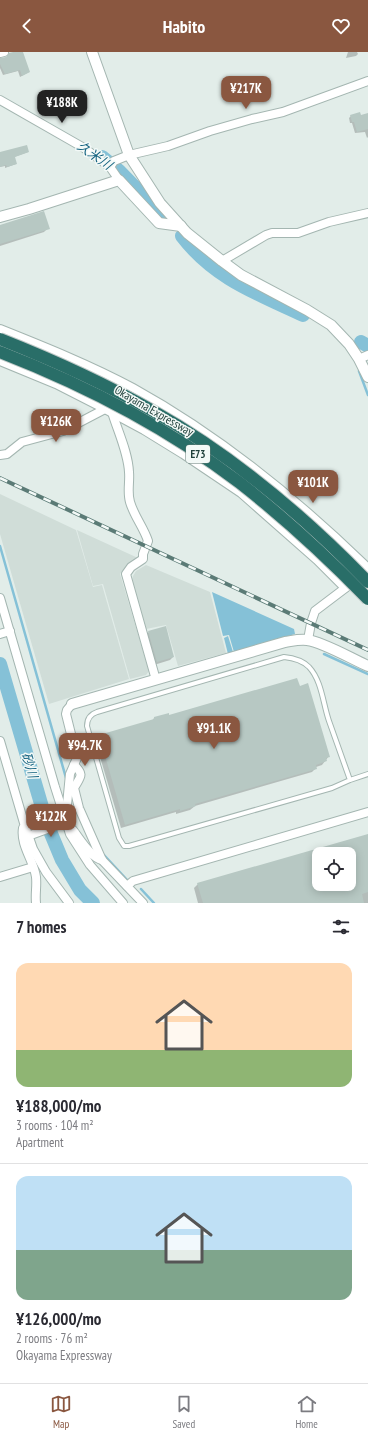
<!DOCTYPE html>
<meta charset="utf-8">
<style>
:root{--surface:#fff;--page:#f2f2f3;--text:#2b2b33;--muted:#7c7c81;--line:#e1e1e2;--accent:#8a5740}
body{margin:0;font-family:"PT Sans Narrow","Noto Sans JP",sans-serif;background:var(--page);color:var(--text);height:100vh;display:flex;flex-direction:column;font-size:15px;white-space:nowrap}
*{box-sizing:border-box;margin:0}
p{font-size:13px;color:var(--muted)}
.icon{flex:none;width:22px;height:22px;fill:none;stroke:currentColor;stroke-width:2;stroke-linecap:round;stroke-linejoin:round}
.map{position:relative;height:851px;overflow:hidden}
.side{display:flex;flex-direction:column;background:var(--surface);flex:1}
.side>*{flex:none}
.fabs{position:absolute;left:312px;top:795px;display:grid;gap:8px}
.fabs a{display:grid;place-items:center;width:44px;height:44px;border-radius:8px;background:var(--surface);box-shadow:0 2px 10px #0003;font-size:20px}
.price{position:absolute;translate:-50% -34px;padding:0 9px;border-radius:8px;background:var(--accent);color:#fff;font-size:13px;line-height:26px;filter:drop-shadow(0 1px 2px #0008)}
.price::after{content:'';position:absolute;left:50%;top:24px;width:12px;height:9px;margin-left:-6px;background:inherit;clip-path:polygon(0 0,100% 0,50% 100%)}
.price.selected{background:#222;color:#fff}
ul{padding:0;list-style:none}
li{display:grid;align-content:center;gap:8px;height:212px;padding:0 16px}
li+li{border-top:1px solid var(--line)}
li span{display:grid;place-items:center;height:124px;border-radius:12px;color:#555}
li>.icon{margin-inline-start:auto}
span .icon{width:72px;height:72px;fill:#fffc;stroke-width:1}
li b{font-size:17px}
h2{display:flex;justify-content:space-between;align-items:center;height:48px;padding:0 16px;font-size:17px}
header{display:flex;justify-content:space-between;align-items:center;height:52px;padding:0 16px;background:var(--accent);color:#fff;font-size:18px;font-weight:800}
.menu{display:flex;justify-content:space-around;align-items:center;height:56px;border-top:1px solid var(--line);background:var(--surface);font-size:11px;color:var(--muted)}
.menu a{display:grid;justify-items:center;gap:2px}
.menu .selected{color:var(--accent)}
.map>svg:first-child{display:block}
.built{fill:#d0ddd8}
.water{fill:#85c1d7}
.shadow{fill:#0003;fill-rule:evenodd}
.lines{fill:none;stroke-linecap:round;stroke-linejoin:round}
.stream{stroke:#85c1d7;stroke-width:2.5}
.river{stroke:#85c1d7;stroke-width:14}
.building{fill:#b7c8c3;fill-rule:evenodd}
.service-casing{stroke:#a4b6b1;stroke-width:6}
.minor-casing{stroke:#a4b6b1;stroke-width:10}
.tertiary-casing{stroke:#a4b6b1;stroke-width:12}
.service{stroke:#fff;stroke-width:4}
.minor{stroke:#fff;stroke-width:8}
.tertiary{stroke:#fff;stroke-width:10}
.rail-casing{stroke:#5b7b76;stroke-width:4}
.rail{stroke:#f3f9f7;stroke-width:2.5;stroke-dasharray:8;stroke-linecap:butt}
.motorway-bridge-casing{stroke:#c1cac8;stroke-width:14;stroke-linecap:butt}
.motorway-bridge{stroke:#296e68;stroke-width:12}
.labels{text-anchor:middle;stroke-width:3;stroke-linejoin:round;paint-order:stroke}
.shield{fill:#f3f9f7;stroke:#5f7873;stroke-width:1}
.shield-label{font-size:11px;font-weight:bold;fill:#20403b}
.street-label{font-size:12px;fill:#20403b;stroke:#f3f9f7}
.water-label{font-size:13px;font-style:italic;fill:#156381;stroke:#f3f9f7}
</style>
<header><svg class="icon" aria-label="back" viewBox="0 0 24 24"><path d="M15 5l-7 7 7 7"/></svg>Habito<svg class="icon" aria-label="heart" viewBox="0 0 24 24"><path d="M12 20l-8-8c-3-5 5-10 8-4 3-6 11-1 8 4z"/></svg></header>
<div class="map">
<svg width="368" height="851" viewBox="0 0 368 851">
<rect width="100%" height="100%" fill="#e2ede9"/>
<g class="built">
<path d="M0 442 76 478 93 535 102 533 129 627 49 652 0 482Z"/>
<path d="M77 478 138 506 122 519 120 522 149 619 146 623 130 627 103 532 93 534Z"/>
<path d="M146 513 210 540 226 601 178 614 166 573 146 577 132 529 133 524 136 519Z"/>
</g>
<g class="water">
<path d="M212 540 294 577 295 582 234 600 229 583 223 584Z"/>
<path d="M228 584 233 600 228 602 224 586Z"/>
</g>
<g class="shadow">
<path d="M16 0H22L29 20 20 25 18 19 3 23 0 16V7L6 6Z"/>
<path d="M348 0H357L358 2 356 4 346 6Z"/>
<path d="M368 62V85L367 86 365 80 355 81 352 71H350L349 66 351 64H360Z"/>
<path d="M0 100H28L14 105 16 112 5 116V114L0 115Z"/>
<path d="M0 174 48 176 44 180 0 194Z"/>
<path d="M148 580 173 605 170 608 154 613 145 583Z"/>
<path d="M169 664 329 704 322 713 316 715V716L312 720 195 754 190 758 176 762V760L121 776 95 688 99 684 152 669 154 666Z"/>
<path d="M368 783V851H198L194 836 198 832ZM319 802H349V832H319Z"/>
</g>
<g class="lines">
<g class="stream">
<path d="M359 319 368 343"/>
<path d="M0 494 66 726"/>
<path d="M324 602 368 622"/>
<path d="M104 803 129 830"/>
<path d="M141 837 154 851"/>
</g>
<g class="river">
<path d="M102 105 119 119 160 161"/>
<path d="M182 184C214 226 256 241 303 263"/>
<path d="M361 290 368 294"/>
<path d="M0 612 47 772 62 808 80 838 93 851"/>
</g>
</g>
<g class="building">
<path d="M13 0H23L30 20 22 24 20 18 5 22 0 12V6L6 5 9 1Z"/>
<path d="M360 60 361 63 368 61V77L357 80 354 70H352L350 63Z"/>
<path d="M27 93 29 100 15 105 17 112 7 115 6 113 0 115V100Z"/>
<path d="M44 159 50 177 0 192V173Z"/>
<path d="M166 574 174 605 157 610 148 579Z"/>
<path d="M297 626 300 634 308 631 330 705 326 706 327 709 316 713 317 717 195 752 196 754 180 759V757L125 773 99 683 154 667V665L169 661V663Z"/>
<path d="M368 782V840L362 842 364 851H203L197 831ZM319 802H349V832H319Z"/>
</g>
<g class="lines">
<defs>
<path id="service" d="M350 728C343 708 336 689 329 669 323 652 322 629 309 615 302 608 294 606 284 605L97 660C91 662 87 667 87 674L119 786 124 794H129L332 736 350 728 368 722"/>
<g id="minor">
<path d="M0 1 4 0"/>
<path d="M0 48 84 96 110 115 119 128"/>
<path d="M110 115 114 109 129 103 168 94 210 79 252 67 283 60 368 29"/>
<path d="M222 209 266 183 272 181H298L329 170 368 161"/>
<path d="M0 277C45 295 90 313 133 336 220 384 297 447 368 516"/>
<path d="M359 307 368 303"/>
<path d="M0 309 56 332 105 357 144 378 183 402 241 441 317 508 345 536"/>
<path d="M112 360C118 380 128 400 129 420 130 430 127 440 130 450 134 464 144 476 148 489L143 502V507L131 515 126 522 156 628"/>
<path d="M0 403 7 402 22 390 63 379 105 357"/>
<path d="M0 546 55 735 70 782 90 813 123 851"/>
<path d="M0 582 10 579"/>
<path d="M308 588 311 571 315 559 348 534"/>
<path d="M0 689 24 771 33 797 46 820 69 851"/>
<path d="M74 713C85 723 80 725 74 736L79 756 102 808 143 851"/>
<path d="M66 763 70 722 77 706 66 662 67 658 72 652"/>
<path d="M23 776C20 793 34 809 36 825 37 834 35 842 36 851"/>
<path d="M73 778C80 787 91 806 102 808"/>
<path d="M28 784 66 770"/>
<path d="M0 825 33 815"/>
<path d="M127 834 133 829 368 760"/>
</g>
<g id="tertiary">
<path d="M92 0 129 103 160 151 187 181 222 209 241 223 307 258 331 273 349 292 359 307 368 325"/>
<path d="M0 165 29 157 119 128 159 171 181 174"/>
<path d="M72 652 285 590C292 589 299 587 307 588 323 590 352 607 368 614"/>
</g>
</defs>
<use href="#service" class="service-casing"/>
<use href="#minor" class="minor-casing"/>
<use href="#tertiary" class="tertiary-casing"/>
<use href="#service" class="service"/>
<use href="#minor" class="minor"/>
<use href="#tertiary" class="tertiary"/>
<defs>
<path id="rail" d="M0 426 368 598"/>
</defs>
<use href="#rail" class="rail-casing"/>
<use href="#rail" class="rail"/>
<defs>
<g id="motorway-bridge">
<path d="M0 287C53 308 104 331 153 359 233 404 305 465 368 530"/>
<path d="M0 300C85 333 168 376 240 431 286 467 328 506 368 547"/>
</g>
</defs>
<use href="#motorway-bridge" class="motorway-bridge-casing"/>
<use href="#motorway-bridge" class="motorway-bridge"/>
</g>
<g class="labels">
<rect class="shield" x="186" y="393" width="24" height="18" rx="3"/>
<g class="shield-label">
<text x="198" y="406">E73</text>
</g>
<g class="street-label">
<text transform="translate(154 359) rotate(30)" y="4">Okayama Expressway</text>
</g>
<g class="water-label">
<text transform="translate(95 103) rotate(35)" y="5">久米川</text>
<text transform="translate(30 713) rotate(73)" y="5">砂川</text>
</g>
</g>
</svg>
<div class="fabs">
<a><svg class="icon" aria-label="locate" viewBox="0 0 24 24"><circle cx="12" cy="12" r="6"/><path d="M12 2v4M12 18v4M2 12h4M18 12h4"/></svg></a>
</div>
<b class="price" style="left:246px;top:58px">¥217K</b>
<b class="price selected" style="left:62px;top:72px">¥188K</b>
<b class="price" style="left:56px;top:391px">¥126K</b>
<b class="price" style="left:313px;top:452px">¥101K</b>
<b class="price" style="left:214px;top:698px">¥91.1K</b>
<b class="price" style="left:85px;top:715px">¥94.7K</b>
<b class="price" style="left:51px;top:786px">¥122K</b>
</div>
<section class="side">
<h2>7 homes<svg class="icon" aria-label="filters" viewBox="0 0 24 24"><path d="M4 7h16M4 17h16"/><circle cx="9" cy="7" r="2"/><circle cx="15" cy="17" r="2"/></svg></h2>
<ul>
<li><span style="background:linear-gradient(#ffd9b3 70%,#8fb573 0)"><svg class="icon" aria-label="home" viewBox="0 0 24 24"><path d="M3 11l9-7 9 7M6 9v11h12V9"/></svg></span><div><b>¥188,000/mo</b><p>3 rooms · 104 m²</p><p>Apartment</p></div></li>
<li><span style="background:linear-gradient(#bfe0f5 60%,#7fa58c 0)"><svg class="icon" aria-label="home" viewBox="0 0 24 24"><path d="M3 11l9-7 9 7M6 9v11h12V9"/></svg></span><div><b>¥126,000/mo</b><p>2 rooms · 76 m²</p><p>Okayama Expressway</p></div></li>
</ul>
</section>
<nav class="menu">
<a class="selected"><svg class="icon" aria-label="map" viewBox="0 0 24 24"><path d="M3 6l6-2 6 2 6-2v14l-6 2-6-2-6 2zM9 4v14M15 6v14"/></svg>Map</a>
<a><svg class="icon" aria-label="saved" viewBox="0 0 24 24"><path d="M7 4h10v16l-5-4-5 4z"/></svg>Saved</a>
<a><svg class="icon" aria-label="home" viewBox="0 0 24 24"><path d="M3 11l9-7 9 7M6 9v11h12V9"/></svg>Home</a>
</nav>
